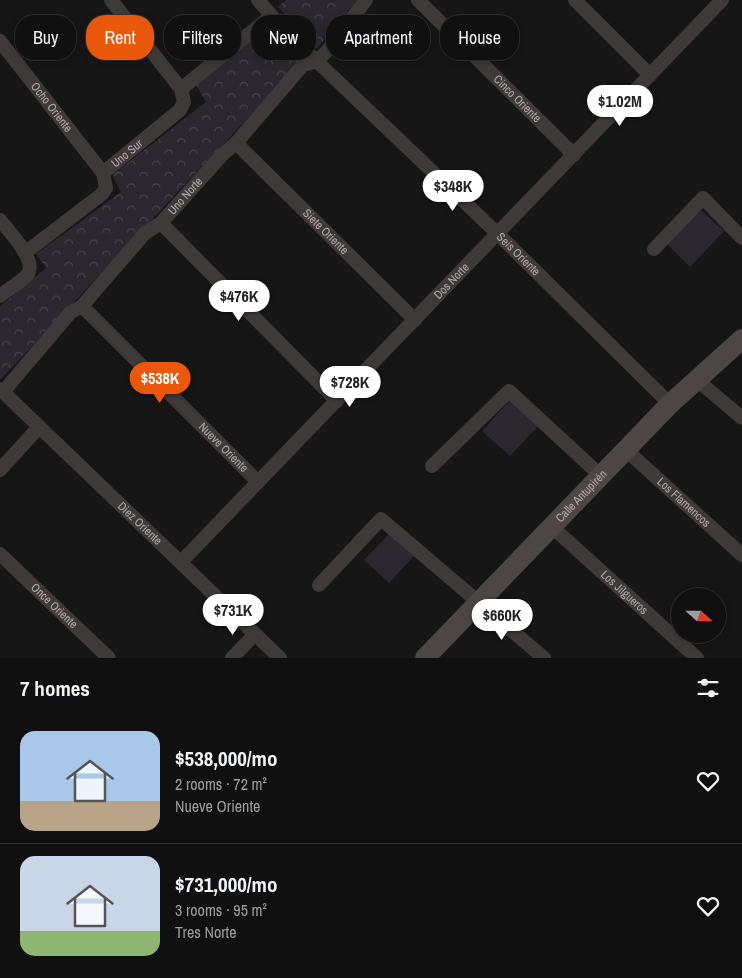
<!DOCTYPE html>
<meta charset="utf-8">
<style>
:root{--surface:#111010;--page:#1a1919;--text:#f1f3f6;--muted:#9c9d9f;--line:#303030;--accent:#ea580c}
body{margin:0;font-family:"Archivo Narrow",sans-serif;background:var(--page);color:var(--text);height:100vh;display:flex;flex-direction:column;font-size:19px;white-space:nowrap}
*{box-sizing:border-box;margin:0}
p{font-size:16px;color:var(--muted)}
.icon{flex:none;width:28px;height:28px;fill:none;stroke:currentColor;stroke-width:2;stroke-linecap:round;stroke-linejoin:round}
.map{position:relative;height:658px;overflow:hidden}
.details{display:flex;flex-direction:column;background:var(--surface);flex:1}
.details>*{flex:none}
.hud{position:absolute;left:15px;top:15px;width:712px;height:45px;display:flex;gap:10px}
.needle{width:32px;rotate:111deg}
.controls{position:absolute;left:671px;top:588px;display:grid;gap:10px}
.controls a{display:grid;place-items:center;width:55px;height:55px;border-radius:50%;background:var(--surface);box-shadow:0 2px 8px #0003,0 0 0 1px var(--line);font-size:25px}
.price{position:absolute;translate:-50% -42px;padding:0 11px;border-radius:18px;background:#fff;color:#222;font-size:16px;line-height:32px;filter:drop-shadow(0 1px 2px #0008)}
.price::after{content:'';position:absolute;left:50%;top:30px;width:15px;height:11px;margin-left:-8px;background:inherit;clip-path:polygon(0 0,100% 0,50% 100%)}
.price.on{background:var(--accent);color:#fff}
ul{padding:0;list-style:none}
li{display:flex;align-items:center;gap:15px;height:125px;padding:0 20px}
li+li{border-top:1px solid var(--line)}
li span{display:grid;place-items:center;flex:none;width:140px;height:100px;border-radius:15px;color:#555}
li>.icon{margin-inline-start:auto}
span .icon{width:60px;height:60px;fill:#fffc;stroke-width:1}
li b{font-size:21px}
h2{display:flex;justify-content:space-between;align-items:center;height:60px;padding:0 20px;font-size:21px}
.pill{padding:0 18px;border-radius:20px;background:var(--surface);box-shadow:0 2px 8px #0003,0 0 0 1px var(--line);font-size:18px;line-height:45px}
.pill.on{background:var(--accent);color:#fff}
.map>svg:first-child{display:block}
.green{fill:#2a272e}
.park{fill:url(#park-crowns)}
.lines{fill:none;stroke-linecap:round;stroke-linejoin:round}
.street{stroke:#3e3a39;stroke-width:14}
.secondary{stroke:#4c4646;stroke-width:20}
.labels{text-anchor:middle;stroke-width:4;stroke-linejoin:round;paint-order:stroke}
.street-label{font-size:12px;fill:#b6aaaa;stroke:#121111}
</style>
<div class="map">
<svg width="742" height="658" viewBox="0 0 742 658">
<defs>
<pattern id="park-crowns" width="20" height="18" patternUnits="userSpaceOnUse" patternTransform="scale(1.25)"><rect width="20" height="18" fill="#2a272e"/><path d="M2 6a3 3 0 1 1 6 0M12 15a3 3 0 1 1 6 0" fill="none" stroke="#47444a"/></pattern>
</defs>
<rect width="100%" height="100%" fill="#171616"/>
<g class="green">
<path d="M700 209 724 231 690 267 667 244Z"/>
<path d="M511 399 539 425 510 456 482 431Z"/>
<path d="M391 532 415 555 389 583 364 560Z"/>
</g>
<g class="park">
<path d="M286 0H357L317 49 278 7Z"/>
<path d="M267 25 302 61 0 380V306L46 268 36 254 121 192 112 175 206 102 195 83Z"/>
</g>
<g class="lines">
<g class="street">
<path id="s1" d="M258 0 285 31 498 234 670 404"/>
<path id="s2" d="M418 0 574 155"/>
<path d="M575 0 650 75"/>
<path id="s3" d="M0 41 103 173 106 188 102 194 26 252"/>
<path d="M181 89 271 16"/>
<path id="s4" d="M236 143 415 320"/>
<path id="s5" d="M103 173 180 110 184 102 181 89 111 0"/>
<path d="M0 220C8 230 37 260 28 274 22 282 8 289 0 296"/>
<path d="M161 223 337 401"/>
<path d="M654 249 703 198 742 238"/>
<path id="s6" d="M82 306 258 482"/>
<path d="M697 380 742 418"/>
<path id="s7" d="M0 389 280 658"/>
<path id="s8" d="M3 392 70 313 82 306 145 233 161 223 222 155 236 143 303 65 317 61 327 51 366 0"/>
<path id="s9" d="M626 450 742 555"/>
<path d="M432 466 509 391 600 475"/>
<path d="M0 470 39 427"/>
<path id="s10" d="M551 526 697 658"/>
<path id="s11" d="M0 554 109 658"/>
<path id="s12" d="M181 562 722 0"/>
<path d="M319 585 381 519 544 658"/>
<path d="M232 658 255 634"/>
</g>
<path class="secondary" id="s13" d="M425 658 670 404 742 339"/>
</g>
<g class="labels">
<g class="street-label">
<text dy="4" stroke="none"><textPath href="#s2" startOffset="140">Cinco Oriente</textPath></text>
<text dy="4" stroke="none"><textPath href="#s3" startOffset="84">Ocho Oriente</textPath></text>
<text dy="4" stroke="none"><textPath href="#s5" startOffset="31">Uno Sur</textPath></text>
<text dy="4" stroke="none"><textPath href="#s8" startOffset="269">Uno Norte</textPath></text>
<text dy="4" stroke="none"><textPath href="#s4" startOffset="126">Siete Oriente</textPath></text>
<text dy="4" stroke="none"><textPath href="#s1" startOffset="364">Seis Oriente</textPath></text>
<text dy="4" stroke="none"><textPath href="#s12" startOffset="390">Dos Norte</textPath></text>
<text dy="4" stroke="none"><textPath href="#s6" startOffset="200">Nueve Oriente</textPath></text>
<text dy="4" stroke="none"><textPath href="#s13" startOffset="225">Calle Antupirén</textPath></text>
<text dy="4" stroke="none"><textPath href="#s9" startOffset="78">Los Flamencos</textPath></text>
<text dy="4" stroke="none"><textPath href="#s7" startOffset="194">Diez Oriente</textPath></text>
<text dy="4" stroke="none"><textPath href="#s10" startOffset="99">Los Jilgueros</textPath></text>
<text dy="4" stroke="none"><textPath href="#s11" startOffset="75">Once Oriente</textPath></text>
</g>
</g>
</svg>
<div class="controls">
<a><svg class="needle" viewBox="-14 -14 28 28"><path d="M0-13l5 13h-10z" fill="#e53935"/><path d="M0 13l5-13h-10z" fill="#9c9d9f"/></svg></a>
</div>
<b class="price" style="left:620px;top:127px">$1.02M</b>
<b class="price" style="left:453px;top:212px">$348K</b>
<b class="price" style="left:239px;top:322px">$476K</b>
<b class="price on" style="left:160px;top:404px">$538K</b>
<b class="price" style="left:350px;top:408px">$728K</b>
<b class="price" style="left:233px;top:636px">$731K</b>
<b class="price" style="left:502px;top:641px">$660K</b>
<div class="hud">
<a class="pill">Buy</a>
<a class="pill on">Rent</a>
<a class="pill">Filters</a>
<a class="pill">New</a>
<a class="pill">Apartment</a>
<a class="pill">House</a>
</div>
</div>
<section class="details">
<h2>7 homes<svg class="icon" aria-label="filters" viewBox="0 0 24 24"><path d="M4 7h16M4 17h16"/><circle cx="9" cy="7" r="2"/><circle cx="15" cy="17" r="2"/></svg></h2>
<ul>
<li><span style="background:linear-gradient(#a9c7e8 70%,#b9a48a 0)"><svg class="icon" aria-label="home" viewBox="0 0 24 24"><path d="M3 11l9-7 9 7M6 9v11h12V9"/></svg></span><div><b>$538,000/mo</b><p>2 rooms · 72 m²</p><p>Nueve Oriente</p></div><svg class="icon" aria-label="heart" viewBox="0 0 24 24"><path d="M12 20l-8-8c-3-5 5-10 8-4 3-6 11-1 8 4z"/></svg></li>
<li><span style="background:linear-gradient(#c9d6e8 75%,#8fb573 0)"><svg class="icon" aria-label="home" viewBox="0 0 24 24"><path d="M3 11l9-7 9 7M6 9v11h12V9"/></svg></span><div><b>$731,000/mo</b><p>3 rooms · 95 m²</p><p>Tres Norte</p></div><svg class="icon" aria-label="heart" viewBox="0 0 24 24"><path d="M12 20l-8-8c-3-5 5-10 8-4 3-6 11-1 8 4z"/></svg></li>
</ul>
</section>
